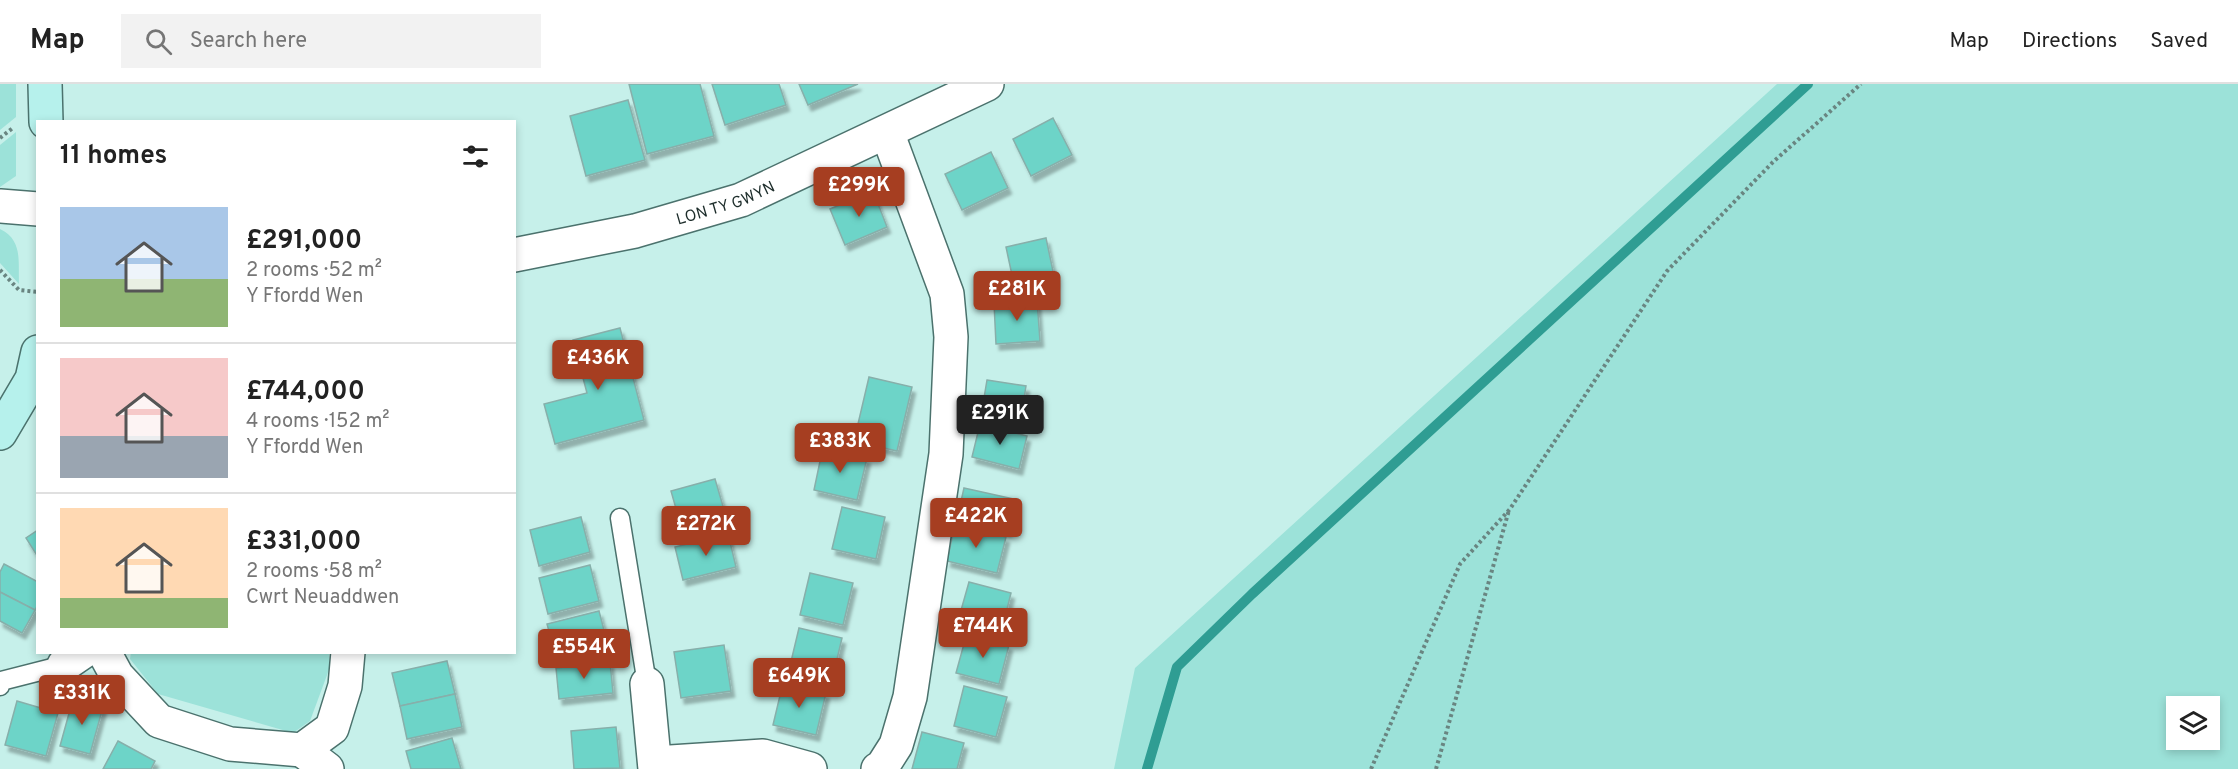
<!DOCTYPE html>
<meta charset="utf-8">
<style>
:root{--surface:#fff;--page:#f2f2f2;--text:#222;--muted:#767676;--line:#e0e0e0;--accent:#a63e21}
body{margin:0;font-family:Overpass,sans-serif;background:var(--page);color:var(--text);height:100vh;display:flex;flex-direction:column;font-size:22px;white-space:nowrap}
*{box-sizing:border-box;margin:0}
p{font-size:20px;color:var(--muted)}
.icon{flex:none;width:33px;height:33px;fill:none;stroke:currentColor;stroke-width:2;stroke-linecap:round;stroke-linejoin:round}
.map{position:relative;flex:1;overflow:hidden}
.details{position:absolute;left:36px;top:36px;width:480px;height:534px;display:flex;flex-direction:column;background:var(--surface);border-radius:0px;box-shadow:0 3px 9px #0003}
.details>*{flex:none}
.tools{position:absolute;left:2166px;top:612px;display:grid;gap:12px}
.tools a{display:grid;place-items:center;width:54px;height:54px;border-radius:0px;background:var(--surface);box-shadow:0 3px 9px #0003;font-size:30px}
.price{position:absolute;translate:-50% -51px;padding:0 14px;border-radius:6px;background:var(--accent);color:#fff;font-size:20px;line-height:39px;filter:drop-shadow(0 2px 3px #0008)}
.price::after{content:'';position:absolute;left:50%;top:36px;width:18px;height:14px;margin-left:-9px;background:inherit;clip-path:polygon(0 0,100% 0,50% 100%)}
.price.active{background:#222;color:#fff}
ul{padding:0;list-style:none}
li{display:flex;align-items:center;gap:18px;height:150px;padding:0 24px}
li+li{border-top:2px solid var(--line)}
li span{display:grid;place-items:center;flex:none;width:168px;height:120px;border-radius:0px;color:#555}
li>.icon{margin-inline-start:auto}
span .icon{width:72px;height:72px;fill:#fffc;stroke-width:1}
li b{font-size:26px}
h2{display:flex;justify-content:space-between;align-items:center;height:72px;padding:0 24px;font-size:26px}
header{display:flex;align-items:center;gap:36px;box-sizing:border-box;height:84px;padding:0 30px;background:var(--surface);border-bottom:2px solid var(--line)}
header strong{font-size:28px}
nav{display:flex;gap:33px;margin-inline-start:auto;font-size:21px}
.search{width:420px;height:54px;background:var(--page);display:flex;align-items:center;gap:15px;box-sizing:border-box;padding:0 21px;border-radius:0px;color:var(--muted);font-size:22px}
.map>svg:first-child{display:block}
.green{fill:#9ce2d9;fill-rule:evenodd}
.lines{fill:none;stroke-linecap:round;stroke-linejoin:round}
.stream{stroke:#2f9d93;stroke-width:10}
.building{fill:#6dd4c8;stroke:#87afaa;stroke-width:1.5;filter:url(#shadow)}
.service-casing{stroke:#4b726d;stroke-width:21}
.minor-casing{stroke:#4b726d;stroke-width:36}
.secondary-casing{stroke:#4b726d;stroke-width:36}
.path{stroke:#698581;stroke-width:4;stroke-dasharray:3 3;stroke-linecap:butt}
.service{stroke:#fff;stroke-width:18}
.minor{stroke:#fff;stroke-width:33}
.secondary{stroke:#b6f1ec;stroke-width:33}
.labels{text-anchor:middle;stroke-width:5;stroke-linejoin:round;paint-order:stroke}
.street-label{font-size:16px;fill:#1d2d2b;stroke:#fff}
</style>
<header>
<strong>Map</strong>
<div class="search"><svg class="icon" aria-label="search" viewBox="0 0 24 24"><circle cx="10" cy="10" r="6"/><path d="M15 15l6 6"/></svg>Search here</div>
<nav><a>Map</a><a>Directions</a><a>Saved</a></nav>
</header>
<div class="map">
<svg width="2238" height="685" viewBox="0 0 2238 685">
<defs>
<filter id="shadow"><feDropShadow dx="3.5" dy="6" stdDeviation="1.5" flood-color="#0004"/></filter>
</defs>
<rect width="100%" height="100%" fill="#c6f0ea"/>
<g class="green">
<path d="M0 0H16V33L0 46Z"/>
<path d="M1777 0H2238V685H1114L1135 584ZM2210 622V656H2176V622Z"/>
<path d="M16 48V92L0 103V61Z"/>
<path d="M0 145C23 156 18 177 19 200L0 179Z"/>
<path d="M131 568H329L330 583 310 637 293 649 158 610 130 575Z"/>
</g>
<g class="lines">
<path class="stream" d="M1147 685 1177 583 1252 510 1808 0"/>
</g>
<g class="building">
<path d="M629 0H700L714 52 647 70Z"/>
<path d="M712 0H779L786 21 725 41Z"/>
<path d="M799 0H858L808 21Z"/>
<path d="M628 16 645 76 586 92 570 32Z"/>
<path d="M1053 34 1072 71 1031 92 1013 55Z"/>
<path d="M991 68 1008 104 962 126 945 90Z"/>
<path d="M873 107 887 143 845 161 830 125Z"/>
<path d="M1046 154 1055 197 1015 205 1006 163Z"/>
<path d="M1037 216 1040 257 996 260 994 219Z"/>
<path d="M620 244 644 336 555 360 544 320 587 309 573 256Z"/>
<path d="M869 293 912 303 897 367 854 357Z"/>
<path d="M987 296 1026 302 1020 339 981 332Z"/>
<path d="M980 340 1027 352 1019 385 972 373Z"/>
<path d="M823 363 867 374 857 416 814 406Z"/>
<path d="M715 395 727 436 683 449 671 407Z"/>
<path d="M964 404 1014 415 1008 447 957 435Z"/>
<path d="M842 423 885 433 876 475 832 465Z"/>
<path d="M581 433 590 468 539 482 530 446Z"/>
<path d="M955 441 1006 453 997 489 947 477Z"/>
<path d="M38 446V473L26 454Z"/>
<path d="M728 450 736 483 683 496 675 463Z"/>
<path d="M4 480 38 498V521L35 526 0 508V488Z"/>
<path d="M590 481 599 517 548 530 539 494Z"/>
<path d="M810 489 853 499 843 541 800 531Z"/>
<path d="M969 498 1011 509 1001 549 958 537Z"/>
<path d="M0 508 35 526 22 549 0 537Z"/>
<path d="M599 527 608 562 557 576 547 540Z"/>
<path d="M799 544 842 554 832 596 789 586Z"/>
<path d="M967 549 1009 561 999 600 956 589Z"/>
<path d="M724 561 731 607 681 614 674 568Z"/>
<path d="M447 577 455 610 400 622 392 589Z"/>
<path d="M610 578 613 609 559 615 556 584Z"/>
<path d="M783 599 826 609 816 651 773 641Z"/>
<path d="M964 602 1007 613 996 653 954 642Z"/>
<path d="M455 610 462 643 407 655 400 622Z"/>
<path d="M73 615 103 623 90 670 60 662Z"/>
<path d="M17 617 58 629 46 672 5 661Z"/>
<path d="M616 643 620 684 574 685 571 647Z"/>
<path d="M922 648 964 659 957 685H912Z"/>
<path d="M452 654 461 685H411L406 667Z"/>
<path d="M118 657 155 677 151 685H103Z"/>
</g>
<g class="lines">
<defs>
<g id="service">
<path d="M620 434 647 600"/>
<path d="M0 602 1 597 64 581"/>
</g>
<g id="minor">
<path d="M0 122 38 125"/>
<path id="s1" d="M514 171 635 147 741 116 987 0"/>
<path d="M104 568 117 592 159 637 230 660 302 666 332 644 345 602 348 568"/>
<path d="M64 581 83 568"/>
<path d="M647 600 655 685"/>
<path d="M302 666 327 685"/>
<path d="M655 679 763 672 810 685"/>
<path d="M878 685 882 683 896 661 910 613 946 370 951 253 947 210 887 48"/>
</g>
<g id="secondary">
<path d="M45 0 46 38"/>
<path d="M0 349 32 295 38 268"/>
</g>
</defs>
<use href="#service" class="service-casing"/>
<use href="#minor" class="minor-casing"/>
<use href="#secondary" class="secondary-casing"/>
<g class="path">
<path d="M0 54 14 43"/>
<path d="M0 186 19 206 38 208"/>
<path d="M1371 685 1460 480 1510 425 1667 187 1773 78 1861 0"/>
<path d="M1436 685 1509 426"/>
</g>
<use href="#service" class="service"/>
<use href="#minor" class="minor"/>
<use href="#secondary" class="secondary"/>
</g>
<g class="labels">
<g class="street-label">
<text dy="6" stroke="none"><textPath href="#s1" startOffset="218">LON TY GWYN</textPath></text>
</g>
</g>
</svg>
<div class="tools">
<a><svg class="icon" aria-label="layers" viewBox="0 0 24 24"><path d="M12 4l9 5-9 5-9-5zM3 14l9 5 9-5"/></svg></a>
</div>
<b class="price" style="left:859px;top:134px">£299K</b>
<b class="price" style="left:1017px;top:238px">£281K</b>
<b class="price" style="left:598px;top:307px">£436K</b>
<b class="price active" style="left:1000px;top:362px">£291K</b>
<b class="price" style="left:840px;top:390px">£383K</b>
<b class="price" style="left:976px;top:465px">£422K</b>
<b class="price" style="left:706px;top:473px">£272K</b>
<b class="price" style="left:983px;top:575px">£744K</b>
<b class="price" style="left:584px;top:596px">£554K</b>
<b class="price" style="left:799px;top:625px">£649K</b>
<b class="price" style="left:82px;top:642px">£331K</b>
<section class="details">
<h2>11 homes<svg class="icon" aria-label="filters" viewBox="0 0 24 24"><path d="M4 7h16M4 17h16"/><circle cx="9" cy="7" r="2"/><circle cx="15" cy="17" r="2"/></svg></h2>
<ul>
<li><span style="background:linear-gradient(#a9c7e8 60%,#8fb573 0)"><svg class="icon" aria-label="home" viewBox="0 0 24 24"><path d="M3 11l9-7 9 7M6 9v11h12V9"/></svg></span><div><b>£291,000</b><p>2 rooms · 52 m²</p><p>Y Ffordd Wen</p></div></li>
<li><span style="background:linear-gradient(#f6c9c9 65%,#9aa5b1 0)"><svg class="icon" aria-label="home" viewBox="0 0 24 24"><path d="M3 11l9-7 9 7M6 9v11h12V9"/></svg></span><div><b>£744,000</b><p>4 rooms · 152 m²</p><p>Y Ffordd Wen</p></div></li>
<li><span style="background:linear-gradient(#ffd9b3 75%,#8fb573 0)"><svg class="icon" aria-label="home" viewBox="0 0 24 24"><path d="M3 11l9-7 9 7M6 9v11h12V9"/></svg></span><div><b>£331,000</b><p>2 rooms · 58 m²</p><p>Cwrt Neuaddwen</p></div></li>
</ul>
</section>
</div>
